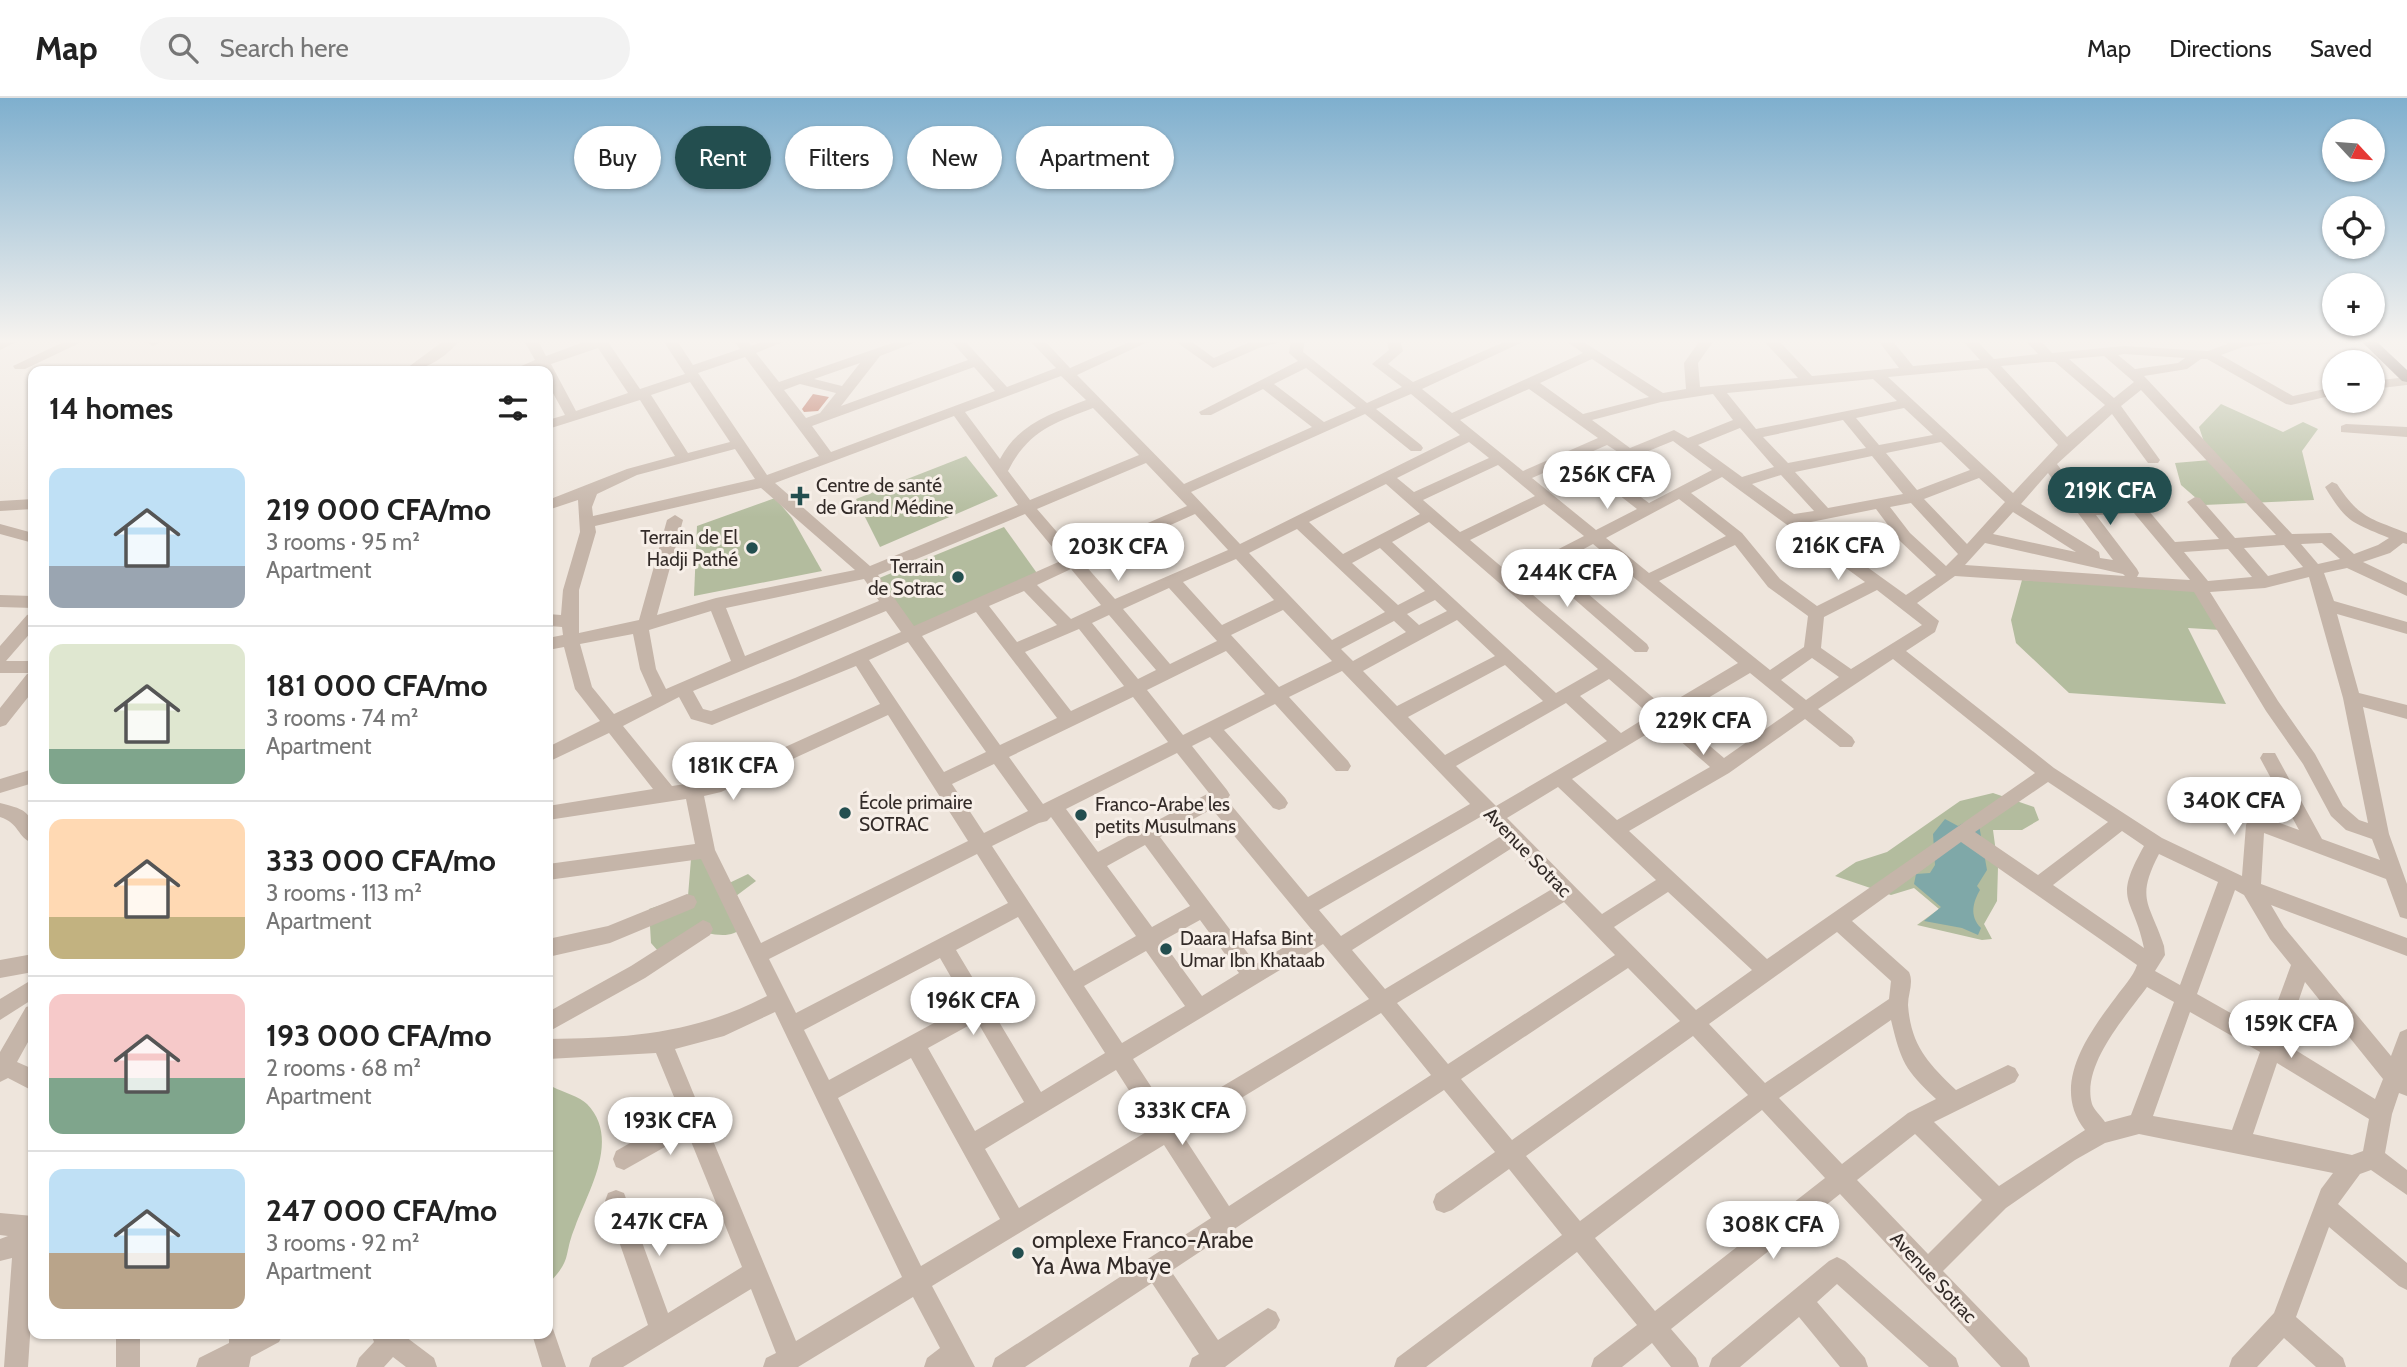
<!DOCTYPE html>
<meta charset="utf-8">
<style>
:root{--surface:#fff;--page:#f2f2f2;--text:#222;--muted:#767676;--line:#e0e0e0;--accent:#234e4f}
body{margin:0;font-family:Cabin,sans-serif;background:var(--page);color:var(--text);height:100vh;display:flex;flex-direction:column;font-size:26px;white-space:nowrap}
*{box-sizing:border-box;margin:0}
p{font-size:23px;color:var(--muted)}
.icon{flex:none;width:38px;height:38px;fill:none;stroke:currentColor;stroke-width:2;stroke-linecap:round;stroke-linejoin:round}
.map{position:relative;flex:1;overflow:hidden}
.panel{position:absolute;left:28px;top:268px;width:525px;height:973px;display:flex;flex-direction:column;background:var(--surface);border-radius:14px;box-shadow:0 2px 5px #0004}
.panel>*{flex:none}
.hud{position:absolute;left:574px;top:28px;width:665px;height:63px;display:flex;gap:14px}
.needle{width:46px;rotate:116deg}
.buttons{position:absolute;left:2322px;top:21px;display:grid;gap:14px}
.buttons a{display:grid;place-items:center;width:63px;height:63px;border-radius:50%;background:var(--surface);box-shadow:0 2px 5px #0004;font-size:35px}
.price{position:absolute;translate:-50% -60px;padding:0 16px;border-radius:24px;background:#fff;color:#222;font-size:23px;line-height:46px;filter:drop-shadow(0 2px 4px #0008)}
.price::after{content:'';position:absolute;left:50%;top:42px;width:21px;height:16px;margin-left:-10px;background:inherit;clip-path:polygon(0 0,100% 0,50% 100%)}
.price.on{background:var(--accent);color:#fff}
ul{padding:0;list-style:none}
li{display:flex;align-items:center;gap:21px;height:175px;padding:0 21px}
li+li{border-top:2px solid var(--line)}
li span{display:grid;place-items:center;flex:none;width:196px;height:140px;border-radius:14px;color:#555}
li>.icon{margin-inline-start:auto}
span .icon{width:84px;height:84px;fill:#fffc;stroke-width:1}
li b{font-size:30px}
h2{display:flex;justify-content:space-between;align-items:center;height:84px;padding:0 21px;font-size:30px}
.chip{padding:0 24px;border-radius:32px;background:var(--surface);box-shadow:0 2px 5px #0004;font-size:24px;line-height:63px}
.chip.on{background:var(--accent);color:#fff}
header{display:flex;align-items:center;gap:42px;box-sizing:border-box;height:98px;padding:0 35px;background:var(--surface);border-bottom:2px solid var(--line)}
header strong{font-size:33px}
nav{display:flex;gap:38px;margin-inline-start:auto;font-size:24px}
.search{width:490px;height:63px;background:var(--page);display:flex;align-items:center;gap:18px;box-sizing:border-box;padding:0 24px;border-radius:38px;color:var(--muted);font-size:26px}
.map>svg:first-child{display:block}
.green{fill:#b3bc9e}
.water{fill:#7fa8a8}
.building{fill:#b76752}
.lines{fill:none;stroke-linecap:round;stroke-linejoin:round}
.minor{fill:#c5b5a9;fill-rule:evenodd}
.major{fill:#73625b;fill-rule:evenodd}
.poi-dot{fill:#234e4f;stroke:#f7efe8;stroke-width:2.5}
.labels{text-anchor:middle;stroke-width:6;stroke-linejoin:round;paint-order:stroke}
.poi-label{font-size:19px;fill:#332b28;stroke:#f7efe8;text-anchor:start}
.street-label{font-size:19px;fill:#332b28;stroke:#f7efe8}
.near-poi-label{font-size:23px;fill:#332b28;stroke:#f7efe8;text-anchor:start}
</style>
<header>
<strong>Map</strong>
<div class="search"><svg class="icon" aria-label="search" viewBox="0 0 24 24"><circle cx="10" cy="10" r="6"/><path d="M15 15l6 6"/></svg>Search here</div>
<nav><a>Map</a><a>Directions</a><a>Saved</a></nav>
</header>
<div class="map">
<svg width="2407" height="1269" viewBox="0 0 2407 1269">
<rect width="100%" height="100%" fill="#eee5dc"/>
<g class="green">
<path d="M2221 306 2283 334 2303 324 2318 331 2302 353 2314 402 2204 407 2181 387 2175 365 2210 362 2199 329Z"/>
<path d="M966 358 998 398 880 449 856 401Z"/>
<path d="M775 400 792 420 822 473 694 498 697 428Z"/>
<path d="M1004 429 1039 478 913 530 877 481Z"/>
<path d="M2022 482 2201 493 2221 532 2188 530 2226 606 2069 595 2016 545 2011 522Z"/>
<path d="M1993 695 2034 709 2039 722 2022 732H1993L1998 769 1997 803 1984 826 1992 841 1982 842 1917 827 1939 811 1914 790 1891 797 1835 778 1856 764 1887 754 1960 703Z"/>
<path d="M712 758 725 787 748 776 756 783 736 798 746 828C732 839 723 838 706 835L665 861 651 845 649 811 688 798 691 761Z"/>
<path d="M553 989C563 994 580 999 587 1006 621 1041 588 1093 575 1129 563 1158 573 1161 548 1186V990Z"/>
</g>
<path class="water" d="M1945 721 1958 728 1969 722 1979 727 1987 772 1977 788 1980 792C1973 804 1969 818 1981 830L1978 837 1962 830 1924 823 1941 809 1914 786 1916 776 1930 775 1935 767 1933 736Z"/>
<path class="building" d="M813 296 829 299 818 313 804 314 802 311Z"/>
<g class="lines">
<g class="minor">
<path d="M4 241H22L0 252V243Z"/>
<path d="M70 241H88L25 271H15L13 268Z"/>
<path d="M141 241H158L160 244 153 248Z"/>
<path d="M446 241H461C446 259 426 273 403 273Z"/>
<path d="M523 241H537L546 258 592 241H606L640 291 685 276 662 241H676L693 267 740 251 732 241H746L751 248 770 241H790L756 255 779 284 904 241H924L880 258 841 308 968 262 949 241H963L1007 289 1056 270 1028 241H1043L1070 270 1136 241H1154L1077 277 1184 386 1312 329 1263 291 1211 317H1201L1199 314 1298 263 1289 255 1291 241H1305L1303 254 1367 305 1402 289 1372 266 1389 252 1386 241H1400L1403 253 1388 266 1413 284 1511 241H1529L1422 291 1452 315 1583 255 1563 241H1579L1663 295 1686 291 1684 265 1701 241H1715L1698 265 1700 289 1798 280 1762 241H1777L1812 278 1899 270 1877 241H1891L1913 268 1980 262 1961 241H1975L1994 261 2038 256 2024 241H2039L2052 255 2124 248 2208 253 2227 246 2223 241H2281L2274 245 2243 249 2221 257 2293 298 2334 289V297L2291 307 2286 306 2207 261H2201L2187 271 2144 278 2292 436 2331 435 2354 456 2378 447 2389 440C2351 424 2347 425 2325 389L2332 384 2337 386C2360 421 2370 420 2407 435V446L2403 445 2390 455 2363 464 2407 485V498L2347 470 2324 475 2334 503 2407 524V536L2337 516 2359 595 2407 607V621L2363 609 2389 736 2407 786V821L2400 819 2386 781 2264 735 2261 786 2407 840V858L2271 807 2284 829 2391 958 2400 934 2407 931V998L2399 995 2392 1016 2385 1055 2407 1072V1097L2371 1072 2360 1076 2338 1106 2407 1165V1192L2399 1188 2329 1129 2296 1219 2343 1260 2346 1269H2316L2284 1240 2257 1269H2229L2232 1260 2274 1215 2321 1091 2333 1075 2139 1036 2105 1045 2075 1062 2006 1110 1943 1173 2027 1260 2030 1269H2001L1840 1096 1671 1231 1696 1260 1699 1269H1671L1652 1245 1622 1269H1591L1594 1260 1637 1227 1577 1154 1426 1269H1394L1397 1260 1562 1137 1509 1071 1452 1112 1444 1115 1436 1112 1433 1104 1436 1096 1495 1054 1444 992 1171 1173 1218 1242 1268 1210 1276 1214 1280 1222 1276 1230 1225 1269H1189L1192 1260 1199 1256 1152 1185 1025 1269H992L995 1260 1211 1120 1164 1047 932 1188 975 1269H924L927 1260 940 1250 913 1199 798 1269H763L766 1260 776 1255 751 1191 623 1269H589L592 1260 648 1227 605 1103 608 1095 616 1092 624 1095 668 1215 742 1169 688 1036 624 1072 616 1069 613 1061 616 1053 681 1016 656 955 548 961V941C629 940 694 936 767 898L701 761 548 782V766L695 746 686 701 548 722V708L653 691 609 635 548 664V649L600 623 575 591 564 549 548 552V540L563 537 562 529 548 528V516L561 517 563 492 580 434 578 402 548 412V402L627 371 675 358 640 302 548 331V322L565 317 548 286V273H541L539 270 530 273H510L535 262ZM598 250 628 295 576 313 551 266ZM2118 257 2124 256 2185 260 2178 265 2135 271ZM2104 258 2134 284 2114 300 2069 261ZM745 259 819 358 767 377 698 275ZM1592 261 1649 299 1583 316 1540 285ZM2045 264H2055L2105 307 2067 339 2001 268ZM860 265 842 288 814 281ZM974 269 995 293 831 354 812 328ZM1306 270 1356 310 1324 324 1274 286ZM1987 270 2058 347 2013 395 1888 279ZM1061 278 1086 302C1051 316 1018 326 1000 361L965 314ZM1873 281 1897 303 1756 331 1727 295ZM690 284 730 344 688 355 651 297ZM800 286 836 295 820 315 806 320 784 292ZM1529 291 1598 340 1523 373 1460 322ZM2141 292 2276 437 2235 440 2200 400 2195 399 2187 404 2219 441 2175 444 2143 406 2138 405 2088 408 2057 366 2112 316 2148 365H2158L2160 362 2121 308ZM1411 296 1460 337 1240 446 1191 394 1365 316 1411 353H1421L1423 350 1421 347 1376 311ZM1713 296 1733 322 1688 340 1674 332 1630 350 1592 322 1661 304ZM1093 310 1139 357 1030 402 1008 373C1028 333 1054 325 1093 310ZM1904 310 1933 337 1879 347 1856 320ZM954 318 1018 407 870 468 775 385ZM1843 322 1866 350 1788 365 1763 339ZM1740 330 1774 369 1742 379 1698 347ZM1673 343 1712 372 1649 405 1611 377H1601L1599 380 1601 383 1637 411 1596 432 1532 380 1607 347 1629 361ZM1469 344 1489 360 1414 394 1397 380ZM1941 344 1970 372 1917 392 1886 355ZM735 351 755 381 593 418 592 409 597 396 637 377ZM1872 358 1903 396 1828 410 1795 374ZM1146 365 1187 408 1076 456 1037 411ZM1498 367 1535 398 1460 434 1423 402ZM2048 375 2113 462 2100 460 2099 454 2021 406ZM1781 377 1814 413 1794 416 1752 386ZM1722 379 1734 388 1865 484 1817 508 1780 481 1742 435 1691 395ZM1979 380 2005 404 1967 446 1924 401ZM1386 386 1420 416 1343 456 1309 424ZM761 390 855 472 716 500 657 517 683 422 675 417 667 422 639 522 579 535V492L596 434 595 428ZM1679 401 1726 438 1649 475 1606 440ZM1911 405 1958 456 1946 468 1910 435 1890 409ZM1544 406 1584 438 1510 476 1470 442ZM1876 411 1900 443 1936 477 1906 497 1806 425ZM2013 414 2076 454 1993 436ZM2134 415 2190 482 2137 479 2139 475 2137 471 2096 417ZM1025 416 1063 462 914 528 878 477ZM1195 416 1228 452 1115 501 1084 466ZM1429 424 1598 571 1556 595 1392 444ZM1297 431 1385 514 1332 542 1249 455ZM1985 445 2123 476 2125 478 1965 467ZM2322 445 2340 461 2318 466 2301 446ZM1593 446 1738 565 1664 609 1519 485 1542 473 1635 554H1647L1649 550 1647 546 1554 467ZM1735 447 1768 489 1808 518 1804 549 1770 572 1659 483ZM2284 447 2303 469 2268 478 2244 450ZM1380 450 1425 493 1398 507 1352 465ZM2228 451 2252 479 2208 483 2184 454ZM1236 461 1274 502 1222 527 1183 484ZM1071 471 1101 507 1071 521 1037 487ZM1955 478 2194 494 2266 613 2303 666 2331 718 2346 732 2372 741 2380 762 2322 741 2275 655H2263L2260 660 2299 732 2263 719 2248 722 2246 727 2242 778 2162 740 2054 670 1906 553 1935 534 1939 523 1917 505ZM2309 479 2343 600 2368 725 2359 722 2343 708 2315 656 2278 603 2210 494 2265 490ZM864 481 879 503 745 558 726 510ZM1169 490 1217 543 1170 566 1123 511ZM1877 492 1922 527 1851 571 1821 550 1824 519ZM1024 493 1057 527 1017 544 989 508ZM1435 502 1447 513 1419 527 1407 516ZM1283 512 1332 563 1279 589 1231 537ZM711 513 731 563 666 591 656 571 649 532ZM886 513 901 534 795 580 711 613 703 611 693 593ZM976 514 1057 620 1000 647 922 538ZM1109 517 1156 572 1138 581 1092 525ZM1457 522 1495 558 1397 608 1363 573ZM1394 523 1406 534 1353 563 1341 551ZM1079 531 1124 588 1071 613 1025 554ZM633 536 640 571 652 598 614 616 592 589 580 546ZM908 544 986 654 944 674 869 562ZM1226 553 1265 596 1183 637 1147 592ZM1812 560 1839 579 1806 602 1781 582ZM1893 561 2035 675 1767 861 1629 733 1729 675 1805 621 1840 649H1852L1855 644 1852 639 1818 611ZM1505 567 1543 603 1445 657 1408 619ZM856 568 880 606 712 682 672 688 623 628 679 599 691 621 712 627ZM1342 573 1470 706 1308 799 1227 702 1230 697 1227 692 1192 648 1210 639 1273 710 1279 712 1285 710 1288 705 1285 700 1224 632 1275 606 1336 673H1348L1351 668 1348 663 1289 599ZM1750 575 1794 611 1724 660 1676 619ZM1609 581 1650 617 1621 635 1580 598ZM1133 599 1168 644 1043 706 1009 659ZM1566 605 1607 643 1496 708 1456 668ZM888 617 968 743 761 845 715 752 704 698 721 694ZM1662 627 1710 669 1617 722 1572 681ZM1177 655 1209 695 1098 754 1066 711ZM994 666 1028 713 984 735 952 686ZM2048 684 2108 724 2038 777 1975 734ZM1558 689 1656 782 1602 816 1507 720ZM1212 711 1312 832 1256 866 1160 739ZM1482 718 1501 738 1341 838 1319 812ZM1051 719 1136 838 1074 873 992 748 1039 725 1047 723ZM2122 733 2144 748C2112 805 2133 797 2144 850L2053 787ZM1961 744 2137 867C2133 879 2123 889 2116 899 2088 936 2050 988 2085 1032L1999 1088 1934 1024 2015 984 2019 977 2015 970 2008 967 1956 992C1928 965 1911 948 1908 907 1908 895 1914 885 1909 874L1852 823ZM1145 747 1190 808 1152 829 1107 768ZM1512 750 1552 791 1385 891 1352 852ZM977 756 1008 805 796 915 769 861ZM2159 756 2218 784 2180 887 2155 873 2165 857 2164 848C2150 805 2135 802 2159 756ZM2235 792 2244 797 2270 841 2291 867 2266 935 2197 896ZM1668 794 1752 872 1696 912 1614 829ZM1564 804 1615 857 1448 966 1397 905ZM1018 819 1105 955 1041 994 956 852ZM1200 822 1239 875 1202 898 1162 843ZM1837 834 1891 883 1889 901 1765 985 1709 926ZM1323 846 1369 901 1171 1019 1133 961ZM1146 853 1185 908 1122 945 1084 888ZM940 860 967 907 829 982 804 932ZM1628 870 1680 923 1512 1042 1461 981ZM2305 884 2383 981 2375 1001 2284 945ZM2147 889 2174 904 2131 1017 2105 1024C2101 1018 2094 1012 2092 1006 2081 967 2126 918 2147 889ZM775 914 902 1179 796 1243 675 951 724 938ZM2190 914 2260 954 2232 1032 2153 1018ZM1381 915 1431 977 1229 1108 1182 1036ZM1891 922C1901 964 1905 972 1936 1001L1908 1015 1842 1066 1779 1000ZM977 923 1024 1004 975 1033 928 950ZM1693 938 1748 997 1580 1123 1526 1058ZM911 960 1000 1121 921 1168 838 1000ZM2277 965 2369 1021 2363 1053 2352 1057 2253 1036ZM1116 972 1153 1030 1019 1110 985 1051ZM1762 1012 1825 1080 1655 1213 1595 1140ZM1915 1036 1982 1102 1928 1156 1857 1082Z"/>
<path d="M1172 241H1188L1214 260 1250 244 1291 241 1259 250 1213 270Z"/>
<path d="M2407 279V287L2373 291V283Z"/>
<path d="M2346 326 2407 329V339L2341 334V328Z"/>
<path d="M33 401V411L0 413V403Z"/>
<path d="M0 426 33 435V445L0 436Z"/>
<path d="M0 497 33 498V510L0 509Z"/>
<path d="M33 515V532L6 563H33V593L6 627 0 629V610L27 576 31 575H0V548L27 517Z"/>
<path d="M33 671V685L0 695V681Z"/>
<path d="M0 705C28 712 33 714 33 745 17 740 20 725 0 719Z"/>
<path d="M687 796 694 798 697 804 694 810 610 845 548 859V841L608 828Z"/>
<path d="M703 822 710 825 713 831 710 837 645 880 548 934V914L631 868Z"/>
<path d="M33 856V874L0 880V862Z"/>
<path d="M33 881V901L0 922V901Z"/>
<path d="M33 907V935L17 964 33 971V993L8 980 0 984V954L26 909Z"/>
<path d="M0 1115 33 1118V1192L28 1269H4L12 1160 0 1163V1141L8 1138 0 1137Z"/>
<path d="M1837 1159 1845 1163 1956 1260 1959 1269H1929L1837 1186 1817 1204 1865 1260 1868 1269H1840L1799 1219 1740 1269H1709L1712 1260 1829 1163Z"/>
<path d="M548 1226 552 1228 566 1269H542L532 1236H548Z"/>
<rect x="116" y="1236" width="24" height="33"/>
<path d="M229 1236H283L279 1244 251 1259 249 1269H196L199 1260 229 1245Z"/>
<path d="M371 1236H402L434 1260 437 1269H406L393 1259 384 1269H356L359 1260 374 1244Z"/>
</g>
<path class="major" d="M2359 241H2374L2407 272V284L2402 283Z"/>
</g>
<linearGradient id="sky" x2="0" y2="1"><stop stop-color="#7eafce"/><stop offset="0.58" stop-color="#f7f3ef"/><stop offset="1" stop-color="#f7f3ef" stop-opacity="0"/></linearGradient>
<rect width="2407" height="419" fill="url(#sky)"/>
<g class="poi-dot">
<path d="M796.5 387.5h7v7h7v7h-7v7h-7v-7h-7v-7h7z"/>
<circle cx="752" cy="450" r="7"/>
<circle cx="958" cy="479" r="7"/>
<circle cx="845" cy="715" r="7"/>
<circle cx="1081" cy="717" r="7"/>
<circle cx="1166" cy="851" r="7"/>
<circle cx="1018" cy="1155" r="7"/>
</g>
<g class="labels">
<g class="poi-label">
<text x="816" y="394">Centre de santé<tspan x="816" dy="22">de Grand Médine</tspan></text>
<text x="738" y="446" text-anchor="end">Terrain de El<tspan x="738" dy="22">Hadji Pathé</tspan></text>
<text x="944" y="475" text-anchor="end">Terrain<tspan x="944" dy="22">de Sotrac</tspan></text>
<text x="859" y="711">École primaire<tspan x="859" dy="22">SOTRAC</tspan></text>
<text x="1095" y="713">Franco-Arabe les<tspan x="1095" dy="22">petits Musulmans</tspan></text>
<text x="1180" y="847">Daara Hafsa Bint<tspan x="1180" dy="22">Umar Ibn Khataab</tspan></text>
</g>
<g class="street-label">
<text transform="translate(1528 754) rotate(46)" y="7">Avenue Sotrac</text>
<text transform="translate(1934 1179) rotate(47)" y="7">Avenue Sotrac</text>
</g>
<g class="near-poi-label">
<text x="1032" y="1150">omplexe Franco-Arabe<tspan x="1032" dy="26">Ya Awa Mbaye</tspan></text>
</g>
</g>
</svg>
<div class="buttons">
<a><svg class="needle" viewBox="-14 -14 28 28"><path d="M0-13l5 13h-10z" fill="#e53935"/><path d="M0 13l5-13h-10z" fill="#767676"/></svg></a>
<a><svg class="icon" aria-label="locate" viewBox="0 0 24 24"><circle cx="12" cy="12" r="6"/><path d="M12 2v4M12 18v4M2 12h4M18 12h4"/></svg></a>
<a>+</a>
<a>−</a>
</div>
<b class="price" style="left:1607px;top:413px">256K CFA</b>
<b class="price on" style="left:2110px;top:429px">219K CFA</b>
<b class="price" style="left:1838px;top:484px">216K CFA</b>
<b class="price" style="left:1118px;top:485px">203K CFA</b>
<b class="price" style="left:1567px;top:511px">244K CFA</b>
<b class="price" style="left:1703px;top:659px">229K CFA</b>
<b class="price" style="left:733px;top:704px">181K CFA</b>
<b class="price" style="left:2234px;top:739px">340K CFA</b>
<b class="price" style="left:973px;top:939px">196K CFA</b>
<b class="price" style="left:2291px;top:962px">159K CFA</b>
<b class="price" style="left:1182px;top:1049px">333K CFA</b>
<b class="price" style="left:670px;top:1059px">193K CFA</b>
<b class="price" style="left:659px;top:1160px">247K CFA</b>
<b class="price" style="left:1773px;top:1163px">308K CFA</b>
<div class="hud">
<a class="chip">Buy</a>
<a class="chip on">Rent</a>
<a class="chip">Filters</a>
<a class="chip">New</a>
<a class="chip">Apartment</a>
</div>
<section class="panel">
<h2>14 homes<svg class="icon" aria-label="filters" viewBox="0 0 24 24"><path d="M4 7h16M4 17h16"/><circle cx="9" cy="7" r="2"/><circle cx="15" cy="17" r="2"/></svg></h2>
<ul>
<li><span style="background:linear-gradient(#bfe0f5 70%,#9aa5b1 0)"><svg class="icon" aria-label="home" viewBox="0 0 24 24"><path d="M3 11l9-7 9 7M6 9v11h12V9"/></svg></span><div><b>219 000 CFA/mo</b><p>3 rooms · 95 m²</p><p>Apartment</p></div></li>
<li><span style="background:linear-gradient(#dfe7d0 75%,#7fa58c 0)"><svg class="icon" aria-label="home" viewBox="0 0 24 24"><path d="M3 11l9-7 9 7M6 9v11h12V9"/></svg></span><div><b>181 000 CFA/mo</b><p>3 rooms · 74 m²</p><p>Apartment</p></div></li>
<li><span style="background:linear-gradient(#ffd9b3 70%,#c2b280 0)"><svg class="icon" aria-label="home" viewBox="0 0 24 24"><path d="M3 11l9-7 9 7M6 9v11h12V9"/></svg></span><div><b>333 000 CFA/mo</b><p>3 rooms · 113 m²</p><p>Apartment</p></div></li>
<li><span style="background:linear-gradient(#f6c9c9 60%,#7fa58c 0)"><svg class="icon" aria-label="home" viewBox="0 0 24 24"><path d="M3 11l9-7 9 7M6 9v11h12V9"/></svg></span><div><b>193 000 CFA/mo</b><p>2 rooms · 68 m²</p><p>Apartment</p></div></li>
<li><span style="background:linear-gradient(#bfe0f5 60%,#b9a48a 0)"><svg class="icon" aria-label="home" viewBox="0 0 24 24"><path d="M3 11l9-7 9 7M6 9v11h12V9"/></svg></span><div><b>247 000 CFA/mo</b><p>3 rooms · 92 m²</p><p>Apartment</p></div></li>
</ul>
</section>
</div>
